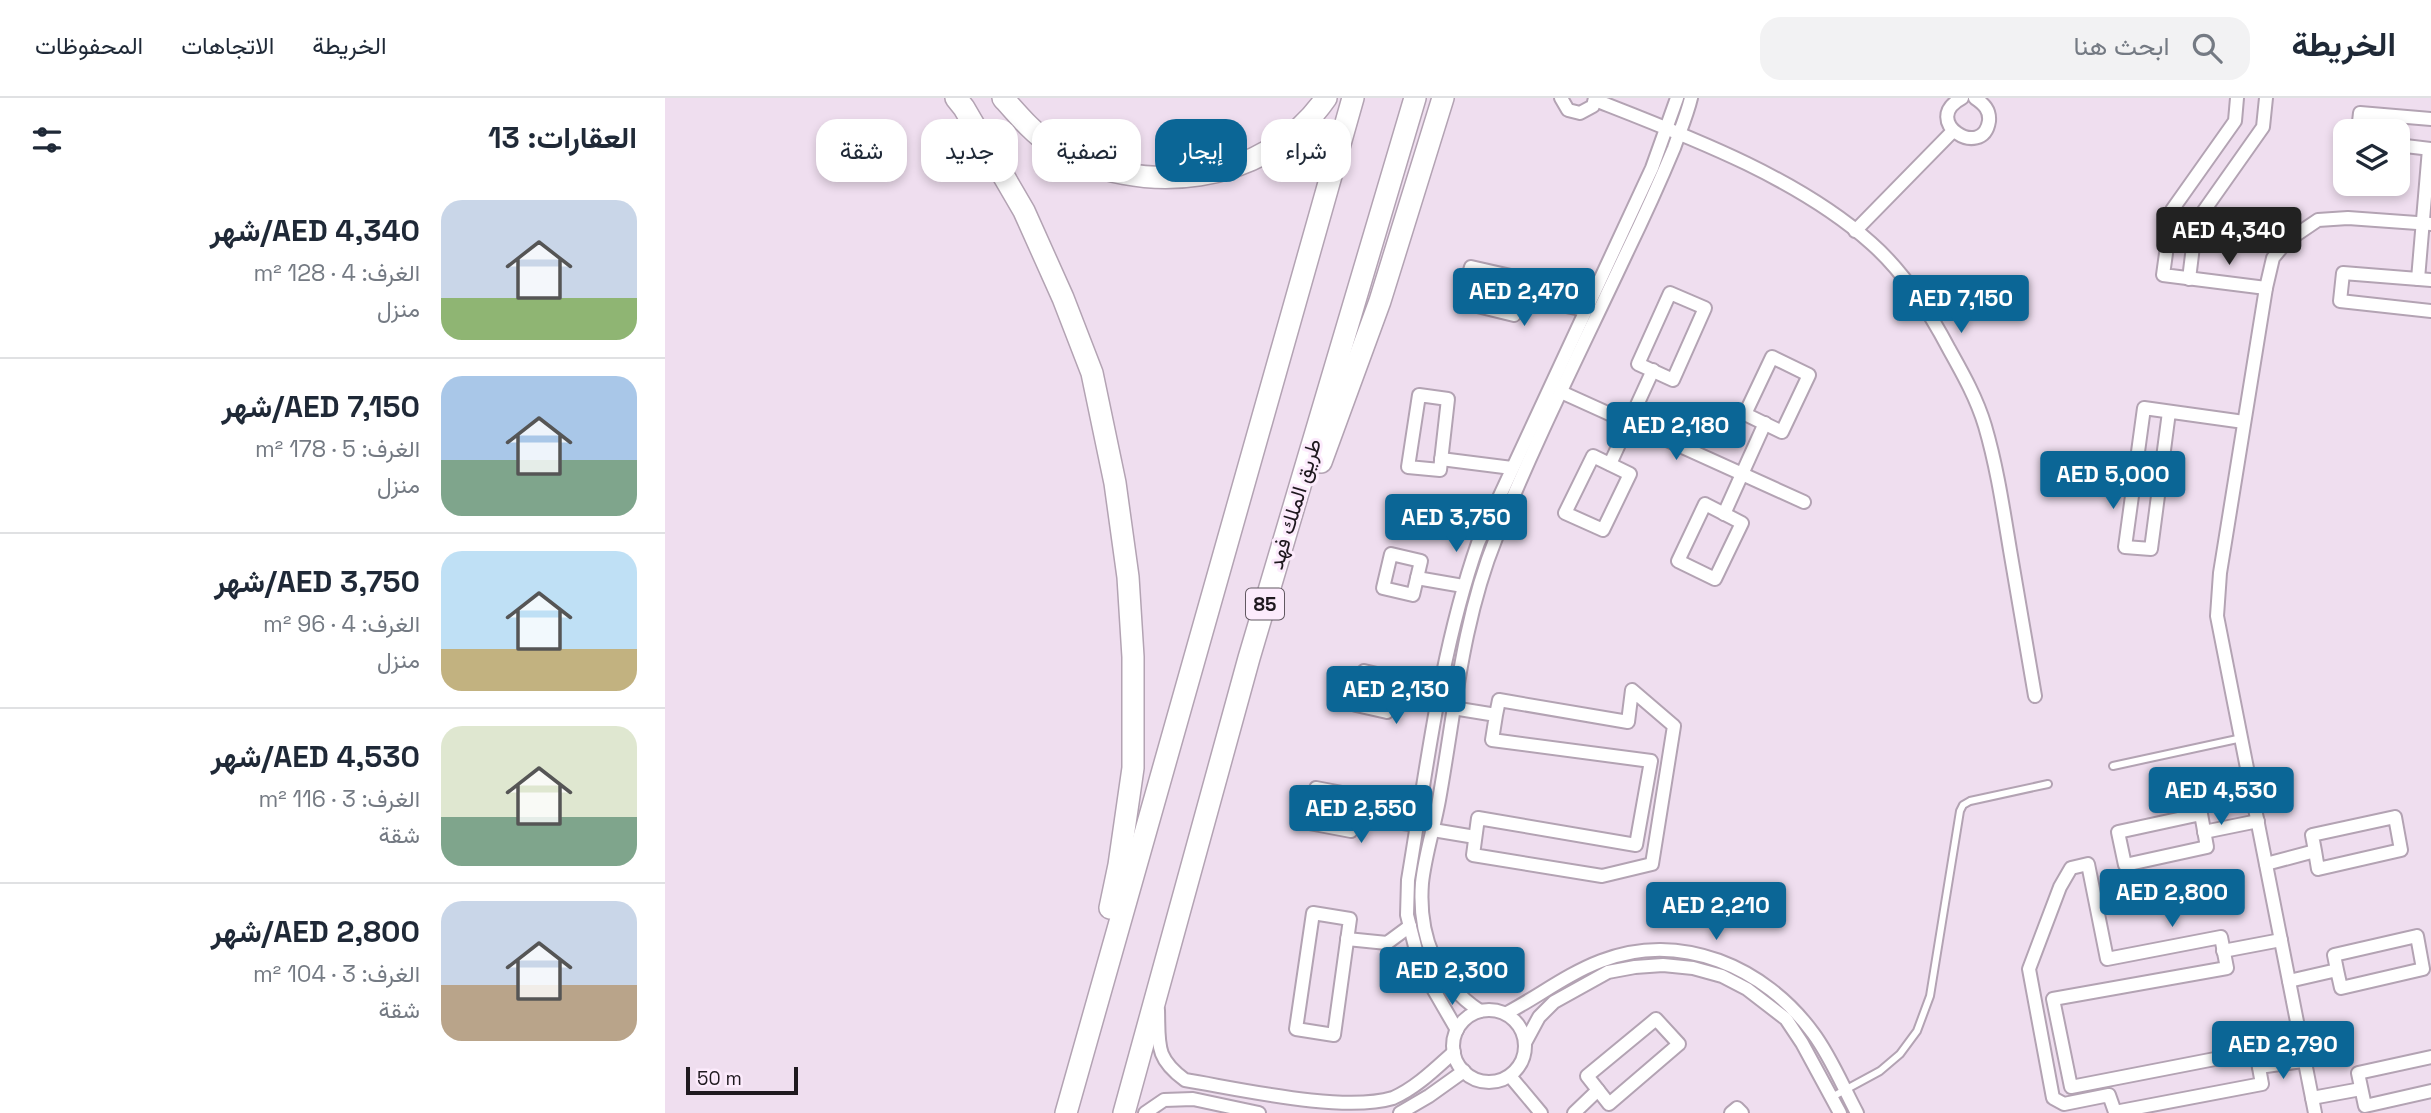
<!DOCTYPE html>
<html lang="ar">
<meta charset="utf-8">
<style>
:root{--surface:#fff;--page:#f2f2f3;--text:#1f2937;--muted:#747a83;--line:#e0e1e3;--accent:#0b6696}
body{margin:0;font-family:"Space Grotesk",Vazirmatn,sans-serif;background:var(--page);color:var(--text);direction:rtl;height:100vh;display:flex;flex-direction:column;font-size:26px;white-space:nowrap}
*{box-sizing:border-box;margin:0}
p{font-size:23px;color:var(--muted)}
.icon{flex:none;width:38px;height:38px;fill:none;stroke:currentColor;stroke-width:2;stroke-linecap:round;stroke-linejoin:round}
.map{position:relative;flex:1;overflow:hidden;direction:ltr}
.panel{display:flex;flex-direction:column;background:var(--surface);width:665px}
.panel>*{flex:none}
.hud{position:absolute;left:21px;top:21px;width:665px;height:63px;direction:rtl;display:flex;gap:14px}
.buttons{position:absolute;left:1668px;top:21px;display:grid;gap:14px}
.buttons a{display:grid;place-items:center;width:77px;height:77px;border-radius:14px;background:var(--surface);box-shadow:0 4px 10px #0003;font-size:35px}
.scale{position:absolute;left:21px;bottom:18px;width:112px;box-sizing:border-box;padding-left:7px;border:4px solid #1f191f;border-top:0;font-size:19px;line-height:24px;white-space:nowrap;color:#1f191f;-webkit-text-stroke:5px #fcebfc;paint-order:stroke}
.price{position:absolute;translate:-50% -60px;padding:0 16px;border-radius:7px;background:var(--accent);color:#fff;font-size:23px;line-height:46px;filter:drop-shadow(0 2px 4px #0008)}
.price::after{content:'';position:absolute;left:50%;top:42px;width:21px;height:16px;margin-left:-10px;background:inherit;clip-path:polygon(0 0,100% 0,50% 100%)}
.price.current{background:#222;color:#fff}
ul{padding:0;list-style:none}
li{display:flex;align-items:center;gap:21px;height:175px;padding:0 28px}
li+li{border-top:2px solid var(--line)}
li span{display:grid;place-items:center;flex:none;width:196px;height:140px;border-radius:21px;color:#555}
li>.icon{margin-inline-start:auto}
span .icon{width:84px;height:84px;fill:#fffc;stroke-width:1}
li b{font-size:30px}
h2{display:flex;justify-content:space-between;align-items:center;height:84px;padding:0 28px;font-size:30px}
.pill{padding:0 24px;border-radius:21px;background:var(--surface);box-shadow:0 4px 10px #0003;font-size:24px;line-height:63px}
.pill.current{background:var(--accent);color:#fff}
header{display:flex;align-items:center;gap:42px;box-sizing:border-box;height:98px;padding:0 35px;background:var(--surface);border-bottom:2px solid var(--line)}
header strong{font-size:33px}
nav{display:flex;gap:38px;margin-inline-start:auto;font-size:24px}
.search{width:490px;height:63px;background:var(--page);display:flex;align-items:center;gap:18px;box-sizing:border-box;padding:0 24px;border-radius:21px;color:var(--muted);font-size:26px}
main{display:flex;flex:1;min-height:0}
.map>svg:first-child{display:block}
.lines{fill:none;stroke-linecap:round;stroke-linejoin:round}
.service-casing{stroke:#b3a3b3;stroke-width:10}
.minor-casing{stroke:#b3a3b3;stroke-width:16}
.trunk-casing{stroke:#b3a3b3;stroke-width:24}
.service{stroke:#fff;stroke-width:6}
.minor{stroke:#fff;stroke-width:12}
.trunk{stroke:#fff;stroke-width:21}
.labels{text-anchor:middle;stroke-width:6;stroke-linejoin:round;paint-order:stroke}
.shield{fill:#fcebfc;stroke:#615861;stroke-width:2}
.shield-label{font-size:19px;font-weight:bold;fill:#1f191f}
.street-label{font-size:21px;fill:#1f191f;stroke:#fcebfc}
</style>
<header>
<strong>الخريطة</strong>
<div class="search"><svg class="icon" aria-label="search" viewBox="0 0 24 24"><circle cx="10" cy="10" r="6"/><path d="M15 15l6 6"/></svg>ابحث هنا</div>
<nav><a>الخريطة</a><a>الاتجاهات</a><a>المحفوظات</a></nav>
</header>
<main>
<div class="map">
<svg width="1766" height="1015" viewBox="0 0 1766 1015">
<rect width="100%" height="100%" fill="#efdeef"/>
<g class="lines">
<defs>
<g id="service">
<path d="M1448 668 1577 640"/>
<path d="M1167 999 1215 973 1235 956 1252 933 1265 898 1295 713 1298 707 1305 703 1383 686"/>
</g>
<g id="minor">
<path d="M896 0 903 12 915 15 928 8 930 0"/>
<path d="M1297 0C1254 23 1318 63 1324 23 1325 12 1319 6 1310 0"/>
<path d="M1572 0 1570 23 1507 112 1498 177 1601 190"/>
<path d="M930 2C1022 38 1132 79 1206 145 1239 174 1264 213 1284 251 1298 276 1312 301 1320 328 1332 369 1338 410 1345 452 1353 501 1362 549 1370 598"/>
<path d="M1693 33 1695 15 1766 21"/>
<path d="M1732 47 1766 51"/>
<path d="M1190 133 1288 33"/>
<path d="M806 169 863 182 849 217 796 204Z"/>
<path d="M1524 181 1531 124 1598 29 1601 0"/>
<path d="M1753 181 1764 51"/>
<path d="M1766 182 1678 175 1675 203 1766 213"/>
<path d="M1005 195 1040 210 1008 282 973 266Z"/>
<path d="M856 199 921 212"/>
<path d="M1107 259 1144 277 1117 334 1080 316Z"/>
<path d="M896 294 1139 404"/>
<path d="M754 297 783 301 775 372 743 369Z"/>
<path d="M1504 314 1486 451 1460 449 1479 310 1579 324"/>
<path d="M928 358 965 376 938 432 900 415Z"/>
<path d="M776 361 847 370"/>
<path d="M945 366 988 272"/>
<path d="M1040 406 1077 425 1050 481 1013 463Z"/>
<path d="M1059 416 1100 325"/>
<path d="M726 456 756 463 748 497 718 490Z"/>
<path d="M752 480 798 488"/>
<path d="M699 573 729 580 722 614 691 607Z"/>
<path d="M725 597 773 608"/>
<path d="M788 610 831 617 834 602 963 624 967 592 1009 628 987 766 937 778 808 757 813 720 971 747 986 663 827 642 831 617"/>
<path d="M651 690 693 698 686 733 644 725Z"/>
<path d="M1536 716 1542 749 1460 767 1453 734Z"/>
<path d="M689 718 752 727"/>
<path d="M768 732 810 739"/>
<path d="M1539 734 1593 723"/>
<path d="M1423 766 1442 861 1556 839 1562 870 1388 901 1406 989 1591 953 1597 986 1450 1014 1444 997 1399 1006 1388 1000 1364 871 1395 789 1406 770Z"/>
<path d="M1601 766 1650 753 1653 771 1736 752 1730 719 1647 737 1650 753"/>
<path d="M648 815 685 821 669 937 631 931Z"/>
<path d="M682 841 722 845 745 828"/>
<path d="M1558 853 1616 842"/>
<path d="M1624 883 1672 872 1676 890 1758 871 1752 838 1669 857 1672 872"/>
<circle cx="824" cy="948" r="36"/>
<path d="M493 912C494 947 490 960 520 982 575 991 678 1015 728 1000 751 990 771 970 789 954"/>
<path d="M815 913C771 884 753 837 757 785 760 757 769 730 774 702 790 613 797 524 831 440 870 343 917 250 961 156 978 121 994 86 1009 50 1015 33 1022 17 1026 0"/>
<path d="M842 915C874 898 902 876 936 863 1015 832 1100 869 1148 935 1166 959 1178 989 1192 1015"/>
<path d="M991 921 1014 946 944 1006 922 978Z"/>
<path d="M792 932 755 868 742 817 743 782C762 669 775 554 813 445L987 70 1012 0"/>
<path d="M860 945 874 919 889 904 943 874 970 869 998 867 1028 870 1057 878 1082 891 1121 921 1137 945 1175 1015"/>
<path d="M1766 959 1693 975 1700 1008 1766 993"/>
<path d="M1594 969 1638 963"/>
<path d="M845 978 876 1015"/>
<path d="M1647 1000 1696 991"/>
<path d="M480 1015 499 1002 528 1001 594 1015"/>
<path d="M735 1015 764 998 799 973"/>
<path d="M909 1015 933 992"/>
<path d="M1066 1015 1072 1010 1077 1015"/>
<path d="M1650 1015 1552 518 1555 475 1601 190 1608 160 1622 143 1653 122 1683 120 1766 126"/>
</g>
<g id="trunk">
<path d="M291 0 299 10 359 113 398 200 427 275 450 385 463 479 468 559V670L454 767 445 810"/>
<path d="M338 0C353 17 369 36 388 48 475 102 601 87 661 0"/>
<path d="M656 364 715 203 778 0"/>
<path d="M401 1015 688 0"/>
<path d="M459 1015 584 560 750 0"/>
</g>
</defs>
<use href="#service" class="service-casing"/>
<use href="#minor" class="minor-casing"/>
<use href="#trunk" class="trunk-casing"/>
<use href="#service" class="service"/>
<use href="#minor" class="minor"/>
<use href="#trunk" class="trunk"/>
</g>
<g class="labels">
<rect class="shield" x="581" y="490.5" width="38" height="31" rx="5"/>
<g class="shield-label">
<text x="600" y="513">85</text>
</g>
<g class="street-label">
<text transform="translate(630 406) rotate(-73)" y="7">طريق الملك فهد</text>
</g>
</g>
</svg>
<div class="buttons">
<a><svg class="icon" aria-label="layers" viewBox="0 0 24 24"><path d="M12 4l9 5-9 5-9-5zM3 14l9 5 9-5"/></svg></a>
</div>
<div class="scale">50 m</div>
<b class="price current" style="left:1564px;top:169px">AED 4,340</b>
<b class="price" style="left:859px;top:230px">AED 2,470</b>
<b class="price" style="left:1296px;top:237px">AED 7,150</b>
<b class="price" style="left:1011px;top:364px">AED 2,180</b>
<b class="price" style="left:1448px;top:413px">AED 5,000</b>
<b class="price" style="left:791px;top:456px">AED 3,750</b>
<b class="price" style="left:731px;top:628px">AED 2,130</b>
<b class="price" style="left:1556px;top:729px">AED 4,530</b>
<b class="price" style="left:696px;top:747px">AED 2,550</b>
<b class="price" style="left:1507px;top:831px">AED 2,800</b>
<b class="price" style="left:1051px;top:844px">AED 2,210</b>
<b class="price" style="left:787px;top:909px">AED 2,300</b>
<b class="price" style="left:1618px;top:983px">AED 2,790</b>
<div class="hud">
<a class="pill">شراء</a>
<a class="pill current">إيجار</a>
<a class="pill">تصفية</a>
<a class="pill">جديد</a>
<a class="pill">شقة</a>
</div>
</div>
<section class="panel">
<h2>العقارات: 13<svg class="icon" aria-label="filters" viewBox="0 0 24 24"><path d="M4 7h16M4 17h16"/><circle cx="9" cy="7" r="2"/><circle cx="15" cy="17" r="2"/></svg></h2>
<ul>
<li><span style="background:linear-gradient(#c9d6e8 70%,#8fb573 0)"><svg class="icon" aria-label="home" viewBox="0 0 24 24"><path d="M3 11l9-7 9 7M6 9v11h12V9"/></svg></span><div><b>AED 4,340/شهر</b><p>الغرف: 4 · 128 m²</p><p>منزل</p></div></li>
<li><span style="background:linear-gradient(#a9c7e8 60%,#7fa58c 0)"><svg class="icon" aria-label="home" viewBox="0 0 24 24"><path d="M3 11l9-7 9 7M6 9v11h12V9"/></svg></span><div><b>AED 7,150/شهر</b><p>الغرف: 5 · 178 m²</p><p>منزل</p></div></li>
<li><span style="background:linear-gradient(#bfe0f5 70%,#c2b280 0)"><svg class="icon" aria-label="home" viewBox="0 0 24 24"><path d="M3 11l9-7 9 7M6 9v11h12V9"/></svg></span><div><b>AED 3,750/شهر</b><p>الغرف: 4 · 96 m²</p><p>منزل</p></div></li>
<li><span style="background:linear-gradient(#dfe7d0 65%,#7fa58c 0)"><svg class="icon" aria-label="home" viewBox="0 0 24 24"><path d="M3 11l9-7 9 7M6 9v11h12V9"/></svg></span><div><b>AED 4,530/شهر</b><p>الغرف: 3 · 116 m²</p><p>شقة</p></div></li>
<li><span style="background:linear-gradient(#c9d6e8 60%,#b9a48a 0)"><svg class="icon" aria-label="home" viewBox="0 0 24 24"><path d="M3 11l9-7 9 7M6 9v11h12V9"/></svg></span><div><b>AED 2,800/شهر</b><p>الغرف: 3 · 104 m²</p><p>شقة</p></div></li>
</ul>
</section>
</main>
